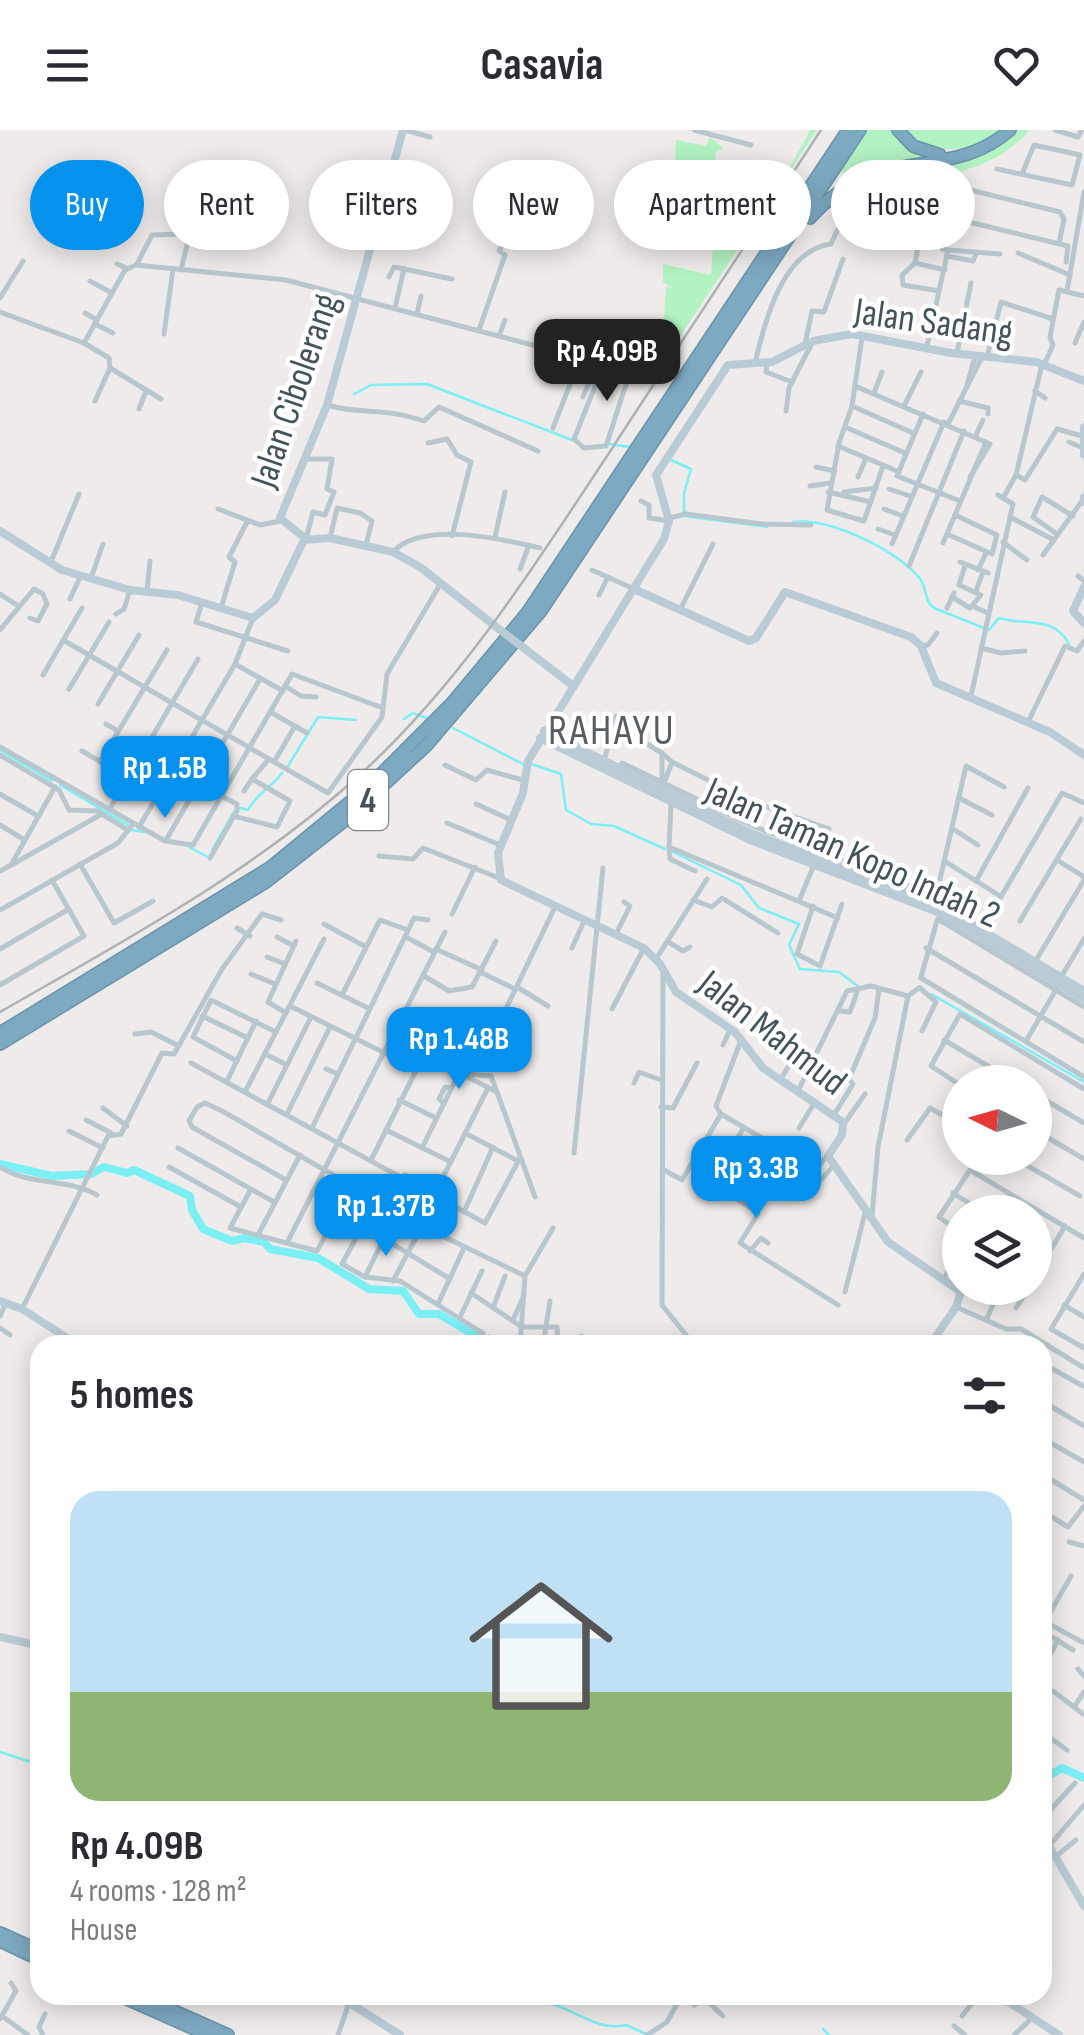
<!DOCTYPE html>
<meta charset="utf-8">
<style>
:root{--surface:#fff;--page:#f7f7f7;--text:#2b2b33;--muted:#7c7c81;--line:#e1e1e2;--accent:#0592ee}
body{margin:0;font-family:"Sofia Sans Condensed",sans-serif;background:var(--page);color:var(--text);height:100vh;display:flex;flex-direction:column;font-size:38px;white-space:nowrap}
*{box-sizing:border-box;margin:0}
p{font-size:32px;color:var(--muted)}
.icon{flex:none;width:55px;height:55px;fill:none;stroke:currentColor;stroke-width:2;stroke-linecap:round;stroke-linejoin:round}
.map{position:relative;flex:1;overflow:hidden}
.side{position:absolute;left:30px;top:1205px;width:1022px;height:670px;display:flex;flex-direction:column;background:var(--surface);border-radius:30px;box-shadow:0 5px 25px #0003}
.side>*{flex:none}
.top-card{position:absolute;left:30px;top:30px;width:1025px;height:90px;display:flex;gap:20px}
.needle{width:65px;rotate:275deg}
.fabs{position:absolute;left:942px;top:935px;display:grid;gap:20px}
.fabs a{display:grid;place-items:center;width:110px;height:110px;border-radius:50%;background:var(--surface);box-shadow:0 5px 25px #0003;font-size:50px}
.price{position:absolute;translate:-50% -85px;padding:0 22px;border-radius:20px;background:var(--accent);color:#fff;font-size:32px;line-height:65px;filter:drop-shadow(0 2px 5px #0008)}
.price::after{content:'';position:absolute;left:50%;top:60px;width:30px;height:22px;margin-left:-15px;background:inherit;clip-path:polygon(0 0,100% 0,50% 100%)}
.price.on{background:#222;color:#fff}
ul{padding:0;list-style:none}
li{display:grid;align-content:center;gap:20px;height:530px;padding:0 40px}
li+li{border-top:2px solid var(--line)}
li span{display:grid;place-items:center;height:310px;border-radius:30px;color:#555}
li>.icon{margin-inline-start:auto}
span .icon{width:180px;height:180px;fill:#fffc;stroke-width:1}
li b{font-size:42px}
h2{display:flex;justify-content:space-between;align-items:center;height:120px;padding:0 40px;font-size:42px}
.tag{padding:0 35px;border-radius:45px;background:var(--surface);box-shadow:0 5px 25px #0003;font-size:35px;line-height:90px}
.tag.on{background:var(--accent);color:#fff}
header{display:flex;justify-content:space-between;align-items:center;height:130px;padding:0 40px;background:var(--surface);font-size:45px;font-weight:700}
.map>svg:first-child{display:block}
.green{fill:#b2f3c1}
.lines{fill:none;stroke-linecap:round;stroke-linejoin:round}
.stream{stroke:#7af0f5;stroke-width:2.5}
.river{stroke:#7af0f5;stroke-width:8}
.street-tunnel{stroke:#c4c5c7;stroke-width:5;stroke-dasharray:5 2.5;stroke-linecap:butt}
.highway-casing{stroke:#6894ad;stroke-width:14}
.street{stroke:#b7c7cd;stroke-width:5}
.secondary{stroke:#b9cbd5;stroke-width:8}
.highway{stroke:#7da9c1;stroke-width:11}
.rail{stroke:#adb2b7;stroke-width:2.5}
.secondary-bridge{stroke:#b9cbd5;stroke-width:8}
.labels{text-anchor:middle;stroke-width:9;stroke-linejoin:round;paint-order:stroke}
.shield{fill:#fff;stroke:#7b878c;stroke-width:2.5}
.shield-label{font-size:35px;font-weight:bold;fill:#42535b}
.street-label{font-size:38px;fill:#42535b;stroke:#fff}
.quarter-label{font-size:42px;letter-spacing:2.5px;fill:#575d61;stroke:#fff}
</style>
<header><svg class="icon" aria-label="menu" viewBox="0 0 24 24"><path d="M4 6h16M4 12h16M4 18h16"/></svg>Casavia<svg class="icon" aria-label="heart" viewBox="0 0 24 24"><path d="M12 20l-8-8c-3-5 5-10 8-4 3-6 11-1 8 4z"/></svg></header>
<div class="map">
<svg width="1084" height="1905" viewBox="0 0 1084 1905">
<rect width="100%" height="100%" fill="#efebeb"/>
<g class="green">
<path d="M810 0H817L661 235 666 157 672 158 663 152V134L711 145 715 92 737 95 742 30C757 31 773 47 788 41Z"/>
<path d="M866 0H893L903 13 926 25 846 47 841 39Z"/>
<path d="M905 0H1002C972 23 932 28 905 0Z"/>
<path d="M1018 0H1030C983 51 935 41 874 60L864 56 863 51 873 52 878 44 967 31Z"/>
<path d="M710 7 724 19 716 21 713 52 675 44 676 10 706 16Z"/>
</g>
<g class="lines">
<g class="stream">
<path d="M354 264 371 255 427 254 572 310"/>
<path d="M609 314 630 317"/>
<path d="M671 330 691 339 684 363V386L767 397"/>
<path d="M793 392C830 387 892 419 917 445 928 455 923 471 934 478L989 500 999 488C1026 496 1053 485 1069 514"/>
<path d="M404 589 413 583 429 589"/>
<path d="M453 598 523 634"/>
<path d="M0 620 52 651"/>
<path d="M531 634 561 644 566 680 591 694 614 696 665 719"/>
<path d="M288 636 318 587 356 590"/>
<path d="M60 655 128 695"/>
<path d="M240 678 248 680C257 663 271 658 282 643"/>
<path d="M132 700 144 702"/>
<path d="M189 717 208 727"/>
<path d="M212 720 235 680"/>
<path d="M671 721 741 755 759 778 799 794 789 815 800 839 839 842 859 857"/>
<path d="M931 864 1084 952"/>
<path d="M0 1622 40 1635"/>
<path d="M518 1865C531 1870 545 1871 558 1876 582 1885 600 1901 626 1895L646 1904"/>
<path d="M823 1899 829 1905"/>
</g>
<g class="river">
<path d="M0 1034 52 1046 91 1044 104 1037 127 1043 134 1040 190 1066 192 1080 203 1099 232 1111 245 1108 264 1112 270 1119 318 1128 369 1159 403 1161 419 1184H439L491 1215"/>
<path d="M1042 1650 1062 1638 1084 1648"/>
</g>
<path class="street-tunnel" d="M481 1202 497 1212"/>
<defs>
<g id="highway">
<path d="M898 0 913 16 940 25"/>
<path d="M810 88C880 10 948 54 1010 0"/>
<path d="M0 903 271 737 367 658 452 573 527 483 848 0"/>
<path d="M0 914 266 752 348 688 427 615 541 481 860 0"/>
<path d="M0 1803 40 1821"/>
<path d="M0 1811 40 1830"/>
<path d="M118 1865 208 1905"/>
<path d="M138 1865 228 1905"/>
</g>
</defs>
<use href="#highway" class="highway-casing"/>
<g class="street">
<path d="M405 0 430 7"/>
<path d="M694 0 751 15"/>
<path d="M1055 0 1078 7 1082 0"/>
<path d="M997 39 1072 55 1080 25 1034 15 1022 44"/>
<path d="M956 72 966 59 1060 82 1064 89 1059 113"/>
<path d="M948 120 1000 124"/>
<path d="M1018 123 1070 145"/>
<path d="M947 126 973 131 976 124"/>
<path d="M915 133 923 91"/>
<path d="M117 134 126 138"/>
<path d="M137 134 152 105 216 103"/>
<path d="M181 140 187 115"/>
<path d="M389 147 394 137 404 139"/>
<path d="M90 151 112 163"/>
<path d="M939 161 903 155 902 145 915 133 945 140"/>
<path d="M1067 161 1084 62"/>
<path d="M0 168 23 131"/>
<path d="M395 178 404 139 452 149"/>
<path d="M0 182 84 213 109 228 110 238 161 269"/>
<path d="M85 183 97 190"/>
<path d="M417 184 421 166"/>
<path d="M95 194 113 203"/>
<path d="M479 200 505 125 499 121 514 93 487 79 483 73"/>
<path d="M164 204 173 139"/>
<path d="M499 206 505 190"/>
<path d="M862 207 852 276 839 313 827 380 864 391 883 336"/>
<path d="M84 213 125 140 136 135 286 150 540 217 632 236 670 233"/>
<path d="M1075 213 1084 192"/>
<path d="M805 214 812 181 824 182 843 129"/>
<path d="M927 216 948 120 942 119"/>
<path d="M957 223 971 153"/>
<path d="M987 227 1001 172 1053 189"/>
<path d="M605 231 574 309 584 318 606 316 632 236"/>
<path d="M755 233C765 192 782 120 831 114 835 105 839 94 847 87 873 66 925 71 956 72V89L1068 116 1066 132"/>
<path d="M767 233 766 242 792 252"/>
<path d="M1044 235 1053 215 1050 207 1059 160 1084 166"/>
<path d="M967 255 975 227"/>
<path d="M855 256 990 314 970 347"/>
<path d="M1035 261 1045 268"/>
<path d="M874 263 882 242"/>
<path d="M583 267 599 229"/>
<path d="M95 271 110 238"/>
<path d="M959 271 988 278V284"/>
<path d="M327 275C361 285 384 277 424 291L439 277 538 321"/>
<path d="M852 276 913 303"/>
<path d="M904 276 921 242"/>
<path d="M139 279 146 261"/>
<path d="M786 281 789 258 812 213"/>
<path d="M923 284 897 346 960 371"/>
<path d="M948 294 982 227"/>
<path d="M845 297 905 323"/>
<path d="M553 298 581 226"/>
<path d="M975 307 983 290"/>
<path d="M1069 312 1081 317"/>
<path d="M428 313 447 309 457 325 471 332 452 406"/>
<path d="M838 316 897 341"/>
<path d="M816 337 835 341"/>
<path d="M1016 345 1025 350 1057 299 1082 306"/>
<path d="M858 347 866 328"/>
<path d="M810 356 830 353"/>
<path d="M889 359 910 366"/>
<path d="M828 362 871 372"/>
<path d="M844 362 876 358"/>
<path d="M1003 368 1016 345 1042 234"/>
<path d="M641 371 649 375V388L669 391"/>
<path d="M218 379 260 395 280 391"/>
<path d="M884 379 903 386"/>
<path d="M1010 387 1052 409"/>
<path d="M669 388 686 384 762 394 811 395"/>
<path d="M878 399 895 405"/>
<path d="M947 404 992 424 997 405 955 385"/>
<path d="M1057 404 1033 387 1042 367 1073 386"/>
<path d="M495 407 505 362"/>
<path d="M330 408 337 378 360 383 372 391 366 415"/>
<path d="M306 409 313 382 325 385 334 362 327 359 332 329H307"/>
<path d="M1003 412 1027 430"/>
<path d="M943 413 986 312"/>
<path d="M892 414 944 292"/>
<path d="M393 422C421 390 502 409 540 418"/>
<path d="M1043 425 1082 371"/>
<path d="M960 432 988 443"/>
<path d="M50 434 79 364"/>
<path d="M909 436 964 301"/>
<path d="M520 439 529 415"/>
<path d="M592 440 634 459"/>
<path d="M978 440 986 423"/>
<path d="M1078 446 1084 451"/>
<path d="M91 448 103 414"/>
<path d="M147 461 150 431"/>
<path d="M976 461 983 442"/>
<path d="M0 464 17 475"/>
<path d="M599 465 608 447"/>
<path d="M952 467 970 478 981 465 959 455 965 436"/>
<path d="M70 469 81 445"/>
<path d="M202 473 196 492 288 521"/>
<path d="M972 476 988 483"/>
<path d="M221 478 235 432 229 427 247 392"/>
<path d="M947 478 954 463"/>
<path d="M680 480 713 414"/>
<path d="M116 484 124 479 130 460"/>
<path d="M0 500 34 459 43 464 47 474 38 491 30 488"/>
<path d="M63 510 328 663 382 587 387 544 441 453"/>
<path d="M921 516 928 515 937 503"/>
<path d="M981 518 1001 523 1025 521"/>
<path d="M235 534 283 561"/>
<path d="M43 545 82 478"/>
<path d="M285 556 301 566 316 567"/>
<path d="M69 559 109 492"/>
<path d="M971 566 1013 374 998 365"/>
<path d="M98 574 139 505"/>
<path d="M272 583 307 603"/>
<path d="M1028 592 1065 516 1077 521 1084 511"/>
<path d="M106 594 118 601"/>
<path d="M634 606 662 623V654"/>
<path d="M0 617 165 711 193 715 292 544 383 578"/>
<path d="M82 621 129 648"/>
<path d="M662 623 672 632 664 653"/>
<path d="M0 625 59 660 69 680 97 681 128 700"/>
<path d="M604 631 616 586"/>
<path d="M100 632 167 520"/>
<path d="M274 632 295 596"/>
<path d="M672 632 750 671 829 699 822 723"/>
<path d="M445 635 476 650 487 640 526 651"/>
<path d="M619 637 622 633 755 697 930 763"/>
<path d="M244 661 252 649"/>
<path d="M0 664 38 686"/>
<path d="M959 668 992 685"/>
<path d="M476 674 511 690"/>
<path d="M671 674 669 717 838 788"/>
<path d="M109 680 198 529"/>
<path d="M233 686 277 697 290 671 252 649 268 630"/>
<path d="M447 693 500 715"/>
<path d="M0 695 23 709"/>
<path d="M139 697 235 534 253 488"/>
<path d="M953 699 978 715"/>
<path d="M166 710 260 549"/>
<path d="M669 717 670 729 695 741"/>
<path d="M815 723 824 697"/>
<path d="M379 726 413 729 423 718 499 748"/>
<path d="M210 728 237 681V674L223 667"/>
<path d="M1057 730 1084 747"/>
<path d="M946 732 1000 766"/>
<path d="M13 734 102 684"/>
<path d="M80 734 114 793 153 771"/>
<path d="M0 741 11 735 55 657"/>
<path d="M976 751 1028 658"/>
<path d="M693 770 712 777 722 768 778 803"/>
<path d="M799 771 814 735"/>
<path d="M935 771 966 636 1004 657"/>
<path d="M813 776 797 824 820 836 842 774"/>
<path d="M0 780 118 713 133 694"/>
<path d="M452 784 475 737"/>
<path d="M938 789 1084 877"/>
<path d="M1020 791 1081 689"/>
<path d="M324 794 366 817"/>
<path d="M237 798 250 806"/>
<path d="M982 799 1062 663 1084 673"/>
<path d="M617 802 630 776 624 772"/>
<path d="M277 807 294 816"/>
<path d="M406 807 434 822"/>
<path d="M670 813 683 821 690 817"/>
<path d="M572 818 585 789"/>
<path d="M926 818 1084 912"/>
<path d="M0 819 69 779"/>
<path d="M436 819 482 840"/>
<path d="M267 827 285 834"/>
<path d="M656 829 707 749"/>
<path d="M1035 832 1084 750"/>
<path d="M482 843 515 859"/>
<path d="M251 844 275 854"/>
<path d="M663 845 662 1175 694 1215"/>
<path d="M424 846 449 861 472 857 496 811"/>
<path d="M921 847 937 791"/>
<path d="M1061 847 1084 809"/>
<path d="M921 848 1084 947"/>
<path d="M317 853 368 878"/>
<path d="M0 855 84 806 52 750"/>
<path d="M517 857 548 876"/>
<path d="M920 858 936 872 922 901"/>
<path d="M342 865 380 790 408 800"/>
<path d="M290 876 415 938"/>
<path d="M612 879 644 818"/>
<path d="M840 881 850 882 857 862"/>
<path d="M286 883 268 872 296 811"/>
<path d="M404 885 421 883 447 892 500 891 556 775"/>
<path d="M202 886 248 908"/>
<path d="M135 904 151 902 179 916"/>
<path d="M944 910 1015 952"/>
<path d="M1026 911 1057 858"/>
<path d="M723 915 730 900"/>
<path d="M265 924 287 935"/>
<path d="M394 928 405 907 395 901"/>
<path d="M237 931 193 907 211 870 276 902"/>
<path d="M191 933 485 1093 520 1028"/>
<path d="M326 939 338 944"/>
<path d="M462 944 491 946 497 962"/>
<path d="M228 949 256 891"/>
<path d="M780 950 792 931"/>
<path d="M634 953 639 942 661 950"/>
<path d="M960 955 931 936 960 884 1084 959"/>
<path d="M246 960 324 809"/>
<path d="M798 961 847 861 871 856 908 866"/>
<path d="M1035 964 1084 993"/>
<path d="M399 970 436 988"/>
<path d="M268 973 311 887"/>
<path d="M444 973 439 969 445 957 451 958"/>
<path d="M661 977 673 978 697 933"/>
<path d="M103 978 127 996"/>
<path d="M287 984 330 897"/>
<path d="M721 984 776 1016 770 1032"/>
<path d="M834 985 853 954 849 949 875 888 879 859"/>
<path d="M86 990 111 1003"/>
<path d="M844 994 865 964"/>
<path d="M313 996 414 788 428 790"/>
<path d="M799 998 815 972"/>
<path d="M386 1000 451 1032"/>
<path d="M1035 1000 1084 1029"/>
<path d="M69 1001 103 1018"/>
<path d="M465 1003 518 1031"/>
<path d="M907 1010 930 978 960 995"/>
<path d="M178 1018 274 1072"/>
<path d="M422 1018 459 943"/>
<path d="M731 1019 760 1037"/>
<path d="M574 1023 603 738"/>
<path d="M829 1024 794 1063 781 1050 760 1068 754 1080 758 1084 740 1113 838 1175"/>
<path d="M1014 1028 1080 1066"/>
<path d="M371 1030 424 925 497 962 535 1067"/>
<path d="M0 1037C30 1056 68 1048 97 1065"/>
<path d="M169 1037 241 1077"/>
<path d="M691 1037 727 1052 770 1032 787 1050 802 1032"/>
<path d="M664 1040 682 1050 721 984 716 976 741 910"/>
<path d="M405 1045 438 1058"/>
<path d="M714 1048 744 997"/>
<path d="M822 1049 833 1036"/>
<path d="M286 1050 192 997 189 991 197 977 205 973 224 982 422 1096 525 1146"/>
<path d="M732 1051 734 1067 754 1080"/>
<path d="M251 1059 230 1098 317 1121 353 1054"/>
<path d="M953 1063 983 1082"/>
<path d="M433 1067 488 958"/>
<path d="M339 1081 450 1149"/>
<path d="M464 1082 493 1017"/>
<path d="M872 1086 878 1017 908 866 919 858"/>
<path d="M363 1095 342 1134 365 1147 400 1151 481 1202"/>
<path d="M960 1102 939 1087 970 1040 1084 1108"/>
<path d="M258 1105 300 1025"/>
<path d="M288 1111 445 802"/>
<path d="M1035 1115 1049 1123"/>
<path d="M750 1121 761 1108 768 1113"/>
<path d="M1084 1144 1051 1199 1084 1218"/>
<path d="M1035 1146 1065 1096"/>
<path d="M365 1147 384 1108"/>
<path d="M944 1149 954 1129"/>
<path d="M393 1151 422 1096"/>
<path d="M1002 1158 1021 1169"/>
<path d="M845 1162 865 1083"/>
<path d="M471 1163 522 1197H557L558 1215"/>
<path d="M438 1174 464 1118"/>
<path d="M1064 1175 1084 1187"/>
<path d="M956 1177 1006 1199H1021L1084 1238"/>
<path d="M493 1178 505 1146"/>
<path d="M1016 1178 1029 1158"/>
<path d="M22 1179 108 1006 121 1004 162 923 174 924 222 839 262 784 281 790"/>
<path d="M0 1186 6 1173"/>
<path d="M460 1187 482 1141"/>
<path d="M513 1190 524 1165"/>
<path d="M986 1190 993 1175"/>
<path d="M0 1198 10 1205"/>
<path d="M935 1207 948 1215"/>
<path d="M1003 1209 1013 1215"/>
<path d="M497 1212 502 1215"/>
<path d="M887 1212 891 1215"/>
<path d="M520 1215 525 1146 553 1098"/>
<path d="M543 1215 550 1171"/>
<path d="M580 1215 581 1206"/>
<path d="M1042 1233 1083 1256"/>
<path d="M1042 1271 1084 1296"/>
<path d="M1042 1308 1084 1332"/>
<path d="M1042 1344 1084 1370"/>
<path d="M1042 1381 1068 1397 1084 1376"/>
<path d="M1069 1412 1084 1416"/>
<path d="M1042 1490 1084 1513"/>
<path d="M1046 1490 1071 1446"/>
<path d="M1042 1501 1073 1520"/>
<path d="M1050 1525 1058 1510"/>
<path d="M1078 1539 1084 1546"/>
<path d="M1042 1568 1053 1561 1074 1577 1084 1562"/>
<path d="M1074 1577 1084 1585"/>
<path d="M1042 1602 1067 1620"/>
<path d="M1042 1689 1075 1653"/>
<path d="M1049 1716 1084 1675"/>
<path d="M1055 1727 1076 1710"/>
<path d="M728 1865 732 1869 736 1865"/>
<path d="M693 1866 694 1875 705 1869 723 1886"/>
<path d="M2 1886 28 1905"/>
<path d="M962 1886 979 1865"/>
<path d="M0 1889 16 1861 11 1853"/>
<path d="M954 1896 965 1905"/>
<path d="M43 1905 39 1897 45 1884"/>
<path d="M338 1905 349 1873"/>
<path d="M647 1905 667 1892 682 1865"/>
<path d="M1014 1905 1031 1889"/>
</g>
<g class="secondary">
<path d="M1084 297V325"/>
<path d="M1084 367V372"/>
<path d="M0 401 62 440 130 460 178 465 253 488 275 470 304 410 330 408 393 422 420 437 499 499"/>
<path d="M306 409 280 388 327 275 403 0"/>
<path d="M1084 457 1073 481 1084 493"/>
<path d="M634 459 749 511 756 508 785 462 911 507 921 516 936 553 1050 602 1084 625"/>
<path d="M525 519 572 555"/>
<path d="M544 601 753 704 935 772 1084 861"/>
<path d="M540 608 750 710 940 783 1084 869"/>
<path d="M0 1171 22 1179 78 1215"/>
<path d="M930 1215 956 1177 961 1162 888 1112 828 1026 842 1005 843 992 763 938 735 902 676 862 660 834 644 818 501 750 498 723 523 663 528 631 664 409 669 391 656 345 728 235 772 232 813 211 852 204 951 223 1036 232 1084 251"/>
<path d="M0 1507 40 1516"/>
<path d="M1042 1704 1084 1776"/>
<path d="M337 1865 400 1905"/>
<path d="M998 1865 1059 1905"/>
</g>
<use href="#highway" class="highway"/>
<path class="rail" d="M0 882C127 809 257 740 365 640 464 548 535 435 609 323 679 215 750 108 821 0"/>
<path class="secondary-bridge" d="M499 499 525 519"/>
</g>
<g class="labels">
<rect class="shield" x="348" y="640" width="40" height="60" rx="8"/>
<g class="shield-label">
<text x="368" y="682">4</text>
</g>
<g class="street-label">
<text transform="translate(934 191) rotate(8)" y="13">Jalan Sadang</text>
<text transform="translate(294 260) rotate(-71)" y="13">Jalan Cibolerang</text>
<text transform="translate(853 722) rotate(24)" y="13">Jalan Taman Kopo Indah 2</text>
<text transform="translate(773 902) rotate(38)" y="13">Jalan Mahmud</text>
</g>
<g class="quarter-label">
<text x="612" y="614">RAHAYU</text>
</g>
</g>
</svg>
<div class="fabs">
<a><svg class="needle" viewBox="-14 -14 28 28"><path d="M0-13l5 13h-10z" fill="#e53935"/><path d="M0 13l5-13h-10z" fill="#7c7c81"/></svg></a>
<a><svg class="icon" aria-label="layers" viewBox="0 0 24 24"><path d="M12 4l9 5-9 5-9-5zM3 14l9 5 9-5"/></svg></a>
</div>
<b class="price on" style="left:607px;top:274px">Rp 4.09B</b>
<b class="price" style="left:165px;top:691px">Rp 1.5B</b>
<b class="price" style="left:459px;top:962px">Rp 1.48B</b>
<b class="price" style="left:756px;top:1091px">Rp 3.3B</b>
<b class="price" style="left:386px;top:1129px">Rp 1.37B</b>
<div class="top-card">
<a class="tag on">Buy</a>
<a class="tag">Rent</a>
<a class="tag">Filters</a>
<a class="tag">New</a>
<a class="tag">Apartment</a>
<a class="tag">House</a>
</div>
<section class="side">
<h2>5 homes<svg class="icon" aria-label="filters" viewBox="0 0 24 24"><path d="M4 7h16M4 17h16"/><circle cx="9" cy="7" r="2"/><circle cx="15" cy="17" r="2"/></svg></h2>
<ul>
<li><span style="background:linear-gradient(#bfe0f5 65%,#8fb573 0)"><svg class="icon" aria-label="home" viewBox="0 0 24 24"><path d="M3 11l9-7 9 7M6 9v11h12V9"/></svg></span><div><b>Rp 4.09B</b><p>4 rooms · 128 m²</p><p>House</p></div></li>
</ul>
</section>
</div>
